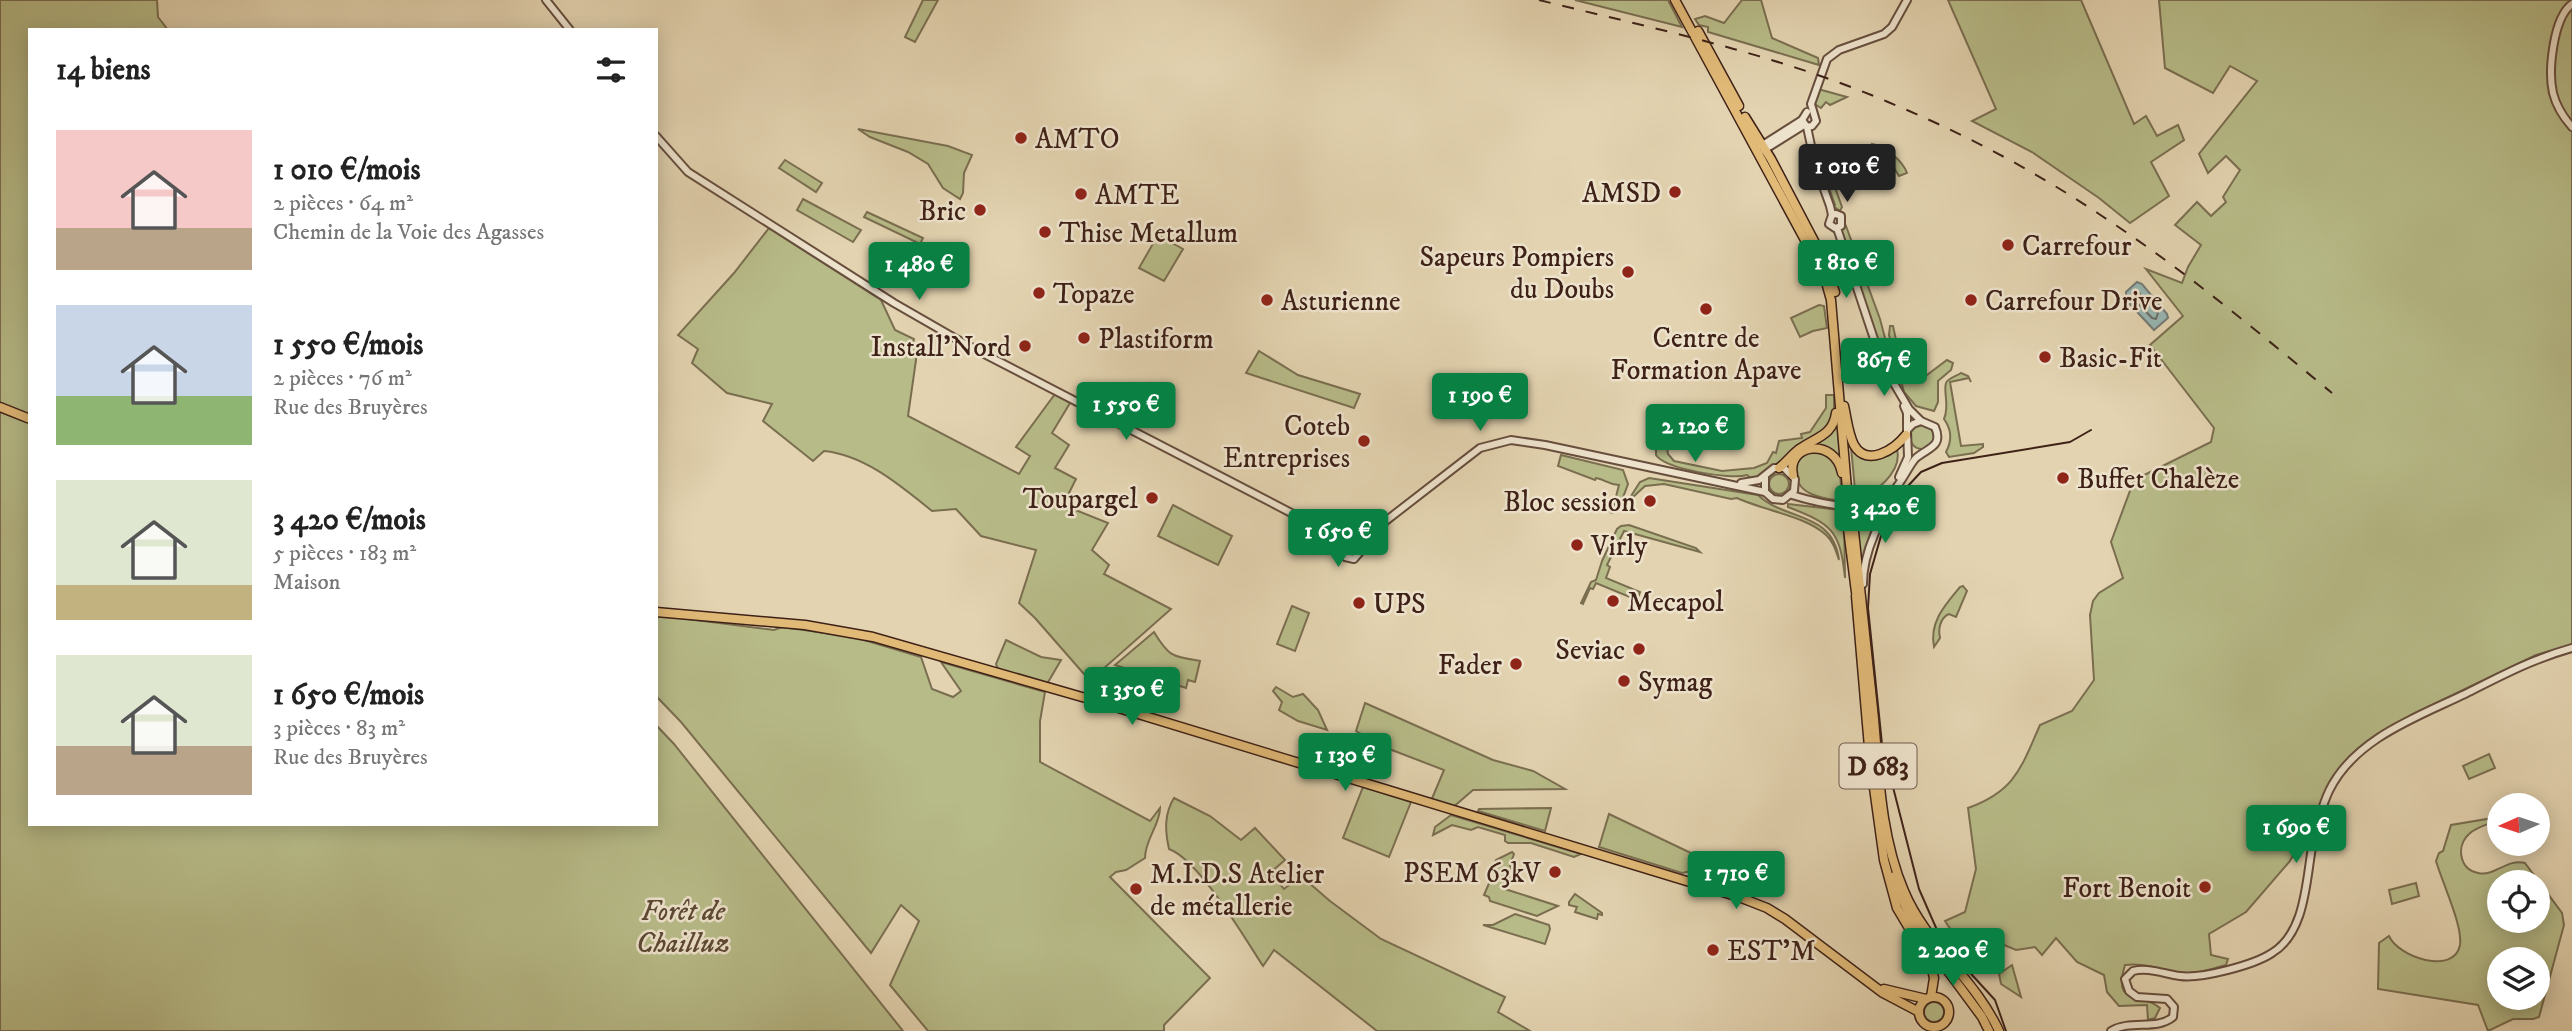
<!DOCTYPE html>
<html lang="fr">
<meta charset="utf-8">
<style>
:root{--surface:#fff;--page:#f2f2f2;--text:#222;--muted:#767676;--accent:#0b8043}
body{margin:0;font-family:"IM FELL DW Pica",serif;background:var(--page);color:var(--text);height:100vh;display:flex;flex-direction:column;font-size:26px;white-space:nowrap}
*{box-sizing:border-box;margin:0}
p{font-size:23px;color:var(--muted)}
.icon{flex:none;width:38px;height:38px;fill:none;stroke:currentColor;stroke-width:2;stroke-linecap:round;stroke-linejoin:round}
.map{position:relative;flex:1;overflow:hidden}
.sheet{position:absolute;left:28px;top:28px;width:630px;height:798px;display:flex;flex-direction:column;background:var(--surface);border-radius:0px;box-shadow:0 4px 18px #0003}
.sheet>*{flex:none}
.needle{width:46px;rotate:267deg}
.controls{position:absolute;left:2487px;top:793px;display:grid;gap:14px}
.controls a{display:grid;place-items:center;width:63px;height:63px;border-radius:50%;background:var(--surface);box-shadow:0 4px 18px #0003;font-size:35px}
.price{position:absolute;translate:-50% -60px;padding:0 16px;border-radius:7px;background:var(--accent);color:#fff;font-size:23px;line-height:46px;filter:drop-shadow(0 2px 4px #0008)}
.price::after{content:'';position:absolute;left:50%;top:42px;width:21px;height:16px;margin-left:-10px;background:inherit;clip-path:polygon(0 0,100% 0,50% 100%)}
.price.current{background:#222;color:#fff}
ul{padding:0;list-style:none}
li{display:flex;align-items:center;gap:21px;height:175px;padding:0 28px}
li span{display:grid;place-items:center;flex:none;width:196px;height:140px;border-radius:0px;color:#555}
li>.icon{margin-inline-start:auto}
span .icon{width:84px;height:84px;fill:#fffc;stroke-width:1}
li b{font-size:30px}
h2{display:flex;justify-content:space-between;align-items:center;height:84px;padding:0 28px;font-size:30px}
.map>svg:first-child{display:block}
.green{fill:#b7bb88;stroke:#7a6e50;stroke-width:2;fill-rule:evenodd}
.water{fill:#97b6b3;stroke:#737a75;stroke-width:2}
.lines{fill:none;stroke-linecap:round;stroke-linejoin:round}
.shore{stroke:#6a6c65;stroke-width:2}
.minor-casing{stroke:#674e3d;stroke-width:10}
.major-casing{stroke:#3e2117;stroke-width:11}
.minor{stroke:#ede2cc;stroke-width:6}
.major{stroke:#e2ba78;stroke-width:8}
.tram{stroke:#3e2117;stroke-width:2}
.rail{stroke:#3e2117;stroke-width:2;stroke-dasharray:12 12;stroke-linecap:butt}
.major-bridge-casing{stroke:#3e2117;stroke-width:11;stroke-linecap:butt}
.major-bridge{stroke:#e2ba78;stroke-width:8}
.poi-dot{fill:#8f2418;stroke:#ede2cc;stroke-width:2.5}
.labels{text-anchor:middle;stroke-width:5;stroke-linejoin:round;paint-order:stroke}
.shield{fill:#ede2cc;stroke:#725b4d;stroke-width:2}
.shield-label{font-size:26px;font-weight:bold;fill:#3e2117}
.poi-label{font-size:28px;fill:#3e2117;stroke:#ede2cc;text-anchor:start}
.park-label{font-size:28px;font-style:italic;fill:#5c4833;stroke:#ede2cc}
</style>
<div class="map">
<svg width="2572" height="1031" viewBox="0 0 2572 1031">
<rect width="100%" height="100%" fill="#e3d3b0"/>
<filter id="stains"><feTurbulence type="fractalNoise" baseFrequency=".00286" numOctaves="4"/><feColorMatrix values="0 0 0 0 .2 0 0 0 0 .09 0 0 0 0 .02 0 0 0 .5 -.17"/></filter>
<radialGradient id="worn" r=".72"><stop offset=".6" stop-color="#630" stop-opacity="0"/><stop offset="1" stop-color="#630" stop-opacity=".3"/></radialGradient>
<g class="green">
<path d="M0 0H157L158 17 168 30H30V824H656V725L674 744 903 1031H0Z"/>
<path d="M923 0H938L915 42 905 37Z"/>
<path d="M1575 0H1668L1682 27Z"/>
<path d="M1742 0H1761L1772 38 1818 58 1819 65 1708 32V27L1699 25 1695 19 1705 16 1724 23Z"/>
<path d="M1948 0H2081L2134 124 2146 116 2157 136 2178 125 2184 140 2151 162 2169 196 2130 223 2099 198 2032 152 1972 121 1996 109Z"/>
<path d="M2159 0H2572V645L2536 655 2413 714 2374 739 2334 778 2290 861 2246 912 2209 934 2211 955 2228 959 2226 965C2212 969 2197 974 2182 973 2163 971 2145 962 2125 965 2112 1007 2140 991 2160 1008L2155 1018 2148 1020 2147 1005 2119 1006 2107 992 2104 975 2077 962 2056 938 2042 955 2035 947 2016 950 1990 939C1967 953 1958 941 1945 921L1965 912 1976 869 1968 808C2015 791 2021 768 2040 725L2072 711 2094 680 2090 615 2093 601 2099 593 2123 578 2111 542 2134 480 2211 442 2214 428 2150 345 2183 316 2146 269 2182 283 2188 267 2201 245 2175 225 2197 202 2211 216 2226 202 2223 197 2240 170 2226 156 2208 173 2199 154 2257 81 2230 66 2213 93 2165 68Z"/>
<path d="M1818 89 1847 97 1830 105 1826 102 1821 108 1813 103Z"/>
<path d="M858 129 948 146 972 155 964 173 963 193 960 199 943 188 928 164 908 152 870 137Z"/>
<path d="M1872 144C1885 146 1903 161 1907 173L1899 176 1894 168 1875 154 1861 158 1871 153Z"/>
<path d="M1830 145 1834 157 1838 156 1842 168 1836 171 1832 179 1842 207 1840 211 1833 206 1835 205 1816 150Z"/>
<path d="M785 160 822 183 816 192 779 168Z"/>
<path d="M803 199 861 230 853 242 797 210Z"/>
<path d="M867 212 923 238 920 244 864 217Z"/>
<path d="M1846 226 1880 319 1895 376 1893 378 1884 364 1842 236V230Z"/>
<path d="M769 228 881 300 895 330 914 339 913 343 918 346 908 416 1019 474 1030 456 1016 447 1055 394 1070 403 1052 433 1069 445 1055 468 1076 479 1063 505 1108 523 1092 550 1109 565 1104 574 1171 609 1094 677 1084 674 1035 618 1019 603 1036 550 981 536 956 509 932 511C901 486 865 455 824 451L813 461 763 421 772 404 727 393 692 363 698 349 678 335 734 273Z"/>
<path d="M1158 235 1183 249 1164 281 1139 268Z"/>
<path d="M1819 305 1824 306 1827 328 1813 331 1800 337 1791 318Z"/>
<path d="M1890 326H1893L1898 349 1910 379 1919 381 1947 360 1953 363 1951 370 1938 381V402L1934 411 1916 406 1904 392 1889 335Z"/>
<path d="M1259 351 1298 375 1360 394 1354 408 1246 373Z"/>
<path d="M1961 373 1968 376 1971 382 1969 378 1950 382 1961 446 1983 444V447L1974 453 1949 457 1946 452C1952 441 1952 430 1944 419 1950 405 1943 392 1946 383 1948 378 1957 376 1961 373Z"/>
<path d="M1826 395H1834V411L1827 429 1754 480 1747 475C1730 480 1665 469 1656 455V450L1663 443 1667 447 1668 454 1674 461 1722 471 1754 468 1767 463 1773 452 1776 453 1779 441 1802 438 1801 434 1810 432 1826 408Z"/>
<path d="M1837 421 1841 463 1811 447Z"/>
<circle cx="1922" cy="437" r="12"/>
<path d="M1851 447 1864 456 1897 449C1902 467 1884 486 1869 493L1870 499 1856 500Z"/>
<path d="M1814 451C1841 458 1841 475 1842 500L1840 501C1815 497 1791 493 1796 461L1808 452Z"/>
<path d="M1561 455 1623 470 1628 484 1618 511 1612 513 1604 507 1605 505 1613 508 1619 485C1606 484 1607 480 1596 478L1595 480 1558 466Z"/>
<circle cx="1779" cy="484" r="10"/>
<path d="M1649 478 1758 495C1785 521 1833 511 1839 560 1836 551 1833 541 1826 535 1806 516 1762 510 1737 498L1731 499 1664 484 1645 486 1633 497 1631 496 1640 482Z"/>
<path d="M1892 496 1866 548 1861 567 1856 512 1859 510 1866 512 1879 506V503Z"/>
<path d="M1788 504 1840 510 1841 516 1844 518 1845 578C1840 530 1832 524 1788 507Z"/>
<path d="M1173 505 1232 536 1218 565 1158 536Z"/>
<path d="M1629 525 1696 548 1700 552 1624 531 1607 565 1610 567 1606 578 1640 592 1637 600 1596 583 1593 589 1590 588 1583 604 1581 603 1591 582 1596 580 1602 561 1617 529 1621 526Z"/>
<path d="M1963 586 1967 591 1956 617 1949 614C1940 618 1938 629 1940 638L1934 647C1929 622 1945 605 1960 587Z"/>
<path d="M1292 606 1309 613 1295 651 1277 644Z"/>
<path d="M656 615 774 630 782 627 854 637 921 657 932 689 953 697 961 691 941 662 1045 692 1040 721V762L1150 821 1160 808C1160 825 1145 839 1145 858L1126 870 1116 872 1110 877 1210 978 1164 1025V1031H928L890 985 919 921 901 905 871 953 681 722 656 696Z"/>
<path d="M1154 632C1169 657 1172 656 1200 661L1195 682 1188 680 1186 688 1115 665Z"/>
<path d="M1006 640 1041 657 1061 660 1047 684 998 669 996 664Z"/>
<path d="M1276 687 1293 697 1303 694 1318 710 1327 730 1298 721 1279 710 1282 702 1273 691Z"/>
<path d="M1365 703 1493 760 1533 771 1565 789 1473 790 1452 808 1431 801 1444 770 1384 747 1356 731Z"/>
<path d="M2489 754 2495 768 2469 779 2463 766Z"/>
<path d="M1363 787 1411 802 1389 857 1343 838Z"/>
<path d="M1174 798 1210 816 1241 840 1255 828 1285 860 1270 873 1284 889 1301 876 1330 901 1381 939 1505 997 1498 1012 1530 1031H1377L1274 950 1263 966C1244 937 1199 860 1169 849 1165 831 1164 814 1174 798Z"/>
<path d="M1551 808 1545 831 1478 811 1479 809Z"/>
<path d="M1609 814 1714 864 1712 867 1682 873 1599 847Z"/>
<path d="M1451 815 1581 854 1574 857 1531 843H1508L1505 841V835L1478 827 1471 830 1452 825 1433 835 1435 827Z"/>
<path d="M2499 817V820C2489 824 2476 827 2469 834 2456 846 2459 869 2478 873 2495 877 2507 858 2525 863L2562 913 2564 925 2539 1017 2533 1019H2513L2488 1031 2478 1005 2378 989 2379 943 2389 936C2398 957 2454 976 2460 945 2463 926 2442 882 2436 861L2439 853 2443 851 2451 825ZM2538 882V920H2499V882ZM2538 959V998H2499V959Z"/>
<path d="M1512 852 1514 854 1510 865 1512 869 1505 889 1558 906 1537 916 1490 901 1489 897 1484 895 1490 881 1495 879 1497 870 1493 868 1496 860Z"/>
<path d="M2416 883 2419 896 2392 904 2389 890Z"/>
<path d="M1575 894 1602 913V915L1598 914 1597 919 1575 912 1577 907 1569 905V902Z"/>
<path d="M1515 914 1549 925 1550 929 1545 944 1483 925H1493Z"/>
<path d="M2012 965 2021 997 2001 984 1999 974Z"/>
<circle cx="1934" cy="1012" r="10"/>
</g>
<path class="water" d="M2137 282 2142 284 2167 314 2168 318 2154 330 2126 300V292Z"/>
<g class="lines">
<path class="shore" d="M2138 292 2158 313 2156 319 2152 318 2134 299V295Z"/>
<defs>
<g id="minor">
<path d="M546 0 570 30"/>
<path d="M2572 4C2553 18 2548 71 2553 93 2556 105 2564 118 2572 127"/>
<path d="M1802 120 1807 127 1815 164 1830 206 1832 215 1829 224 1835 228 1841 226V216L1836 214 1832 215"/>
<path d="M1807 127 1812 126 1816 121 1811 104 1827 59 1839 50 1884 34 1892 27 1907 0"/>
<path d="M656 136 688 172 894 303 967 345 1301 518 1344 547"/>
<path d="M1761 146 1802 120 1807 112"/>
<path d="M1764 150 1804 125"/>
<path d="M1837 228 1883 366"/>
<path d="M1904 406 1907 413V430"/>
<path d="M1899 477 1908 457 1907 430 1913 424 1921 421"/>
<path d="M1741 483 1759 480 1774 468H1784L1795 479 1794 491 1783 500 1773 499 1765 492V477"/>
<path d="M1792 495C1821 504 1867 516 1893 491 1902 482 1907 469 1915 459 1926 448 1944 448 1935 427L1921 421 1909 409 1882 363"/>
<path d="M1344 547 1351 543 1356 544 1480 448 1511 440 1545 445 1765 492"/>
<path d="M1344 547 1343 552 1345 557 1354 559 1360 552 1356 544"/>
<path d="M1863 584C1863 549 1882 517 1899 488"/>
<path d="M2111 1031C2131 1019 2156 1031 2173 1017L2174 1007 2167 999 2137 997 2129 991 2125 979 2133 971C2149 967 2164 974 2180 976 2201 979 2254 965 2272 953 2307 932 2306 876 2313 842 2317 825 2322 806 2329 791 2354 739 2417 717 2465 694 2503 675 2530 660 2572 648"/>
</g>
<g id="major">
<path d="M1675 0 1824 275 1831 300 1848 501"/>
<path d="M1698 31 1739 106"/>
<path d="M1745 117 1771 159 1824 260 1835 292"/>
<path d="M1844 406C1847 419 1848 433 1854 445 1867 468 1895 449 1906 435"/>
<path d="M0 407 30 419"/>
<path d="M1779 468C1787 462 1793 453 1801 448 1817 437 1833 435 1836 413"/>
<path d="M1793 475C1786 443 1835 437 1842 473"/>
<path d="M1846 513 1856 592"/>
<path d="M1852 513C1859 581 1867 650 1874 719 1879 776 1881 837 1904 891 1926 944 1975 979 1999 1031"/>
<path d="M1856 596 1870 759 1884 860 1897 908 1931 965 1934 978 1931 997"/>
<path d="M656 612 805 625 873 637 1089 699 1739 897 1767 908 1785 919 1883 993 1919 1012"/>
<path d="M1892 877 1914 925 1982 1017 1989 1031"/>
<path d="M1884 989 1926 999"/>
<circle cx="1934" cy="1012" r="15"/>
</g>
</defs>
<use href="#minor" class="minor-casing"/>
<use href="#major" class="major-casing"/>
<use href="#minor" class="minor"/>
<use href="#major" class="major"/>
<path class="tram" d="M2006 1031 1995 1000 1962 964 1937 930 1919 889 1882 744 1868 608 1870 574 1883 529 1907 487 1921 472 1942 463 2070 442 2091 430"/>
<path class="rail" d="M1539 0C1656 29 1776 54 1888 102 1963 133 2035 171 2102 216 2183 269 2258 332 2332 393"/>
<defs>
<g id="major-bridge">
<path d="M1851 500 1852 513"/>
<path d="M1845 501 1846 513"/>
</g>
</defs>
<use href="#major-bridge" class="major-bridge-casing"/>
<use href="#major-bridge" class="major-bridge"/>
</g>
<g class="poi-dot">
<circle cx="1021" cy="138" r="7"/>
<circle cx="1675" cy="192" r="7"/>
<circle cx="1081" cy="194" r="7"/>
<circle cx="980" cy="210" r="7"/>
<circle cx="1045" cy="232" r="7"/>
<circle cx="2008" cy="245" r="7"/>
<circle cx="1628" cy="272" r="7"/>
<circle cx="1039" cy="293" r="7"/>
<circle cx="1267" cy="300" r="7"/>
<circle cx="1971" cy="300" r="7"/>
<circle cx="1706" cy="309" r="7"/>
<circle cx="1084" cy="338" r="7"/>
<circle cx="1025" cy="346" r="7"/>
<circle cx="2045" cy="357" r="7"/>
<circle cx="1364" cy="441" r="7"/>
<circle cx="2063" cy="478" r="7"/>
<circle cx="1152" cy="498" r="7"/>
<circle cx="1650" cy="501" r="7"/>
<circle cx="1577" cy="545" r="7"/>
<circle cx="1613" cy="601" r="7"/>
<circle cx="1359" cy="603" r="7"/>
<circle cx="1639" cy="649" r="7"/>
<circle cx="1516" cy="664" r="7"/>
<circle cx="1624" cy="681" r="7"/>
<circle cx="1555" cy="872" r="7"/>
<circle cx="2205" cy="887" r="7"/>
<circle cx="1136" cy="889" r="7"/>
<circle cx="1713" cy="950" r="7"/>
</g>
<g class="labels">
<rect class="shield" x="1839.5" y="743.5" width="77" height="45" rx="5"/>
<g class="shield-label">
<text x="1878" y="775">D 683</text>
</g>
<g class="poi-label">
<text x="1035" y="148">AMTO</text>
<text x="1661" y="202" text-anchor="end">AMSD</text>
<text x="1095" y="204">AMTE</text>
<text x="966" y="220" text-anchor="end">Bric</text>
<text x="1059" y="242">Thise Metallum</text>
<text x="2022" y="255">Carrefour</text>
<text x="1614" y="266" text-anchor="end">Sapeurs Pompiers<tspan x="1614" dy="32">du Doubs</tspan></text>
<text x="1053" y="303">Topaze</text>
<text x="1281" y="310">Asturienne</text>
<text x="1985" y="310">Carrefour Drive</text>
<text x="1706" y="347" text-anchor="middle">Centre de<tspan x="1706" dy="32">Formation Apave</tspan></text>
<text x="1098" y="348">Plastiform</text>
<text x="1011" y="356" text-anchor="end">Install'Nord</text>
<text x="2059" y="367">Basic-Fit</text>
<text x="1350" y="435" text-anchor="end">Coteb<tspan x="1350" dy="32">Entreprises</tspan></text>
<text x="2077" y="488">Buffet Chalèze</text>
<text x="1138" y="508" text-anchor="end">Toupargel</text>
<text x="1636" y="511" text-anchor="end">Bloc session</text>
<text x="1591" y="555">Virly</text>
<text x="1627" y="611">Mecapol</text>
<text x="1373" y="613">UPS</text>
<text x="1625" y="659" text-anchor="end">Seviac</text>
<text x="1502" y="674" text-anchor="end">Fader</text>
<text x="1638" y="691">Symag</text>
<text x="1541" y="882" text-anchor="end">PSEM 63kV</text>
<text x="1150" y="883">M.I.D.S Atelier<tspan x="1150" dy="32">de métallerie</tspan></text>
<text x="2191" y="897" text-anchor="end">Fort Benoit</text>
<text x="1727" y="960">EST’M</text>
</g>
<g class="park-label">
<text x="683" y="920">Forêt de<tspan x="683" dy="32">Chailluz</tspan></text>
</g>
</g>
<rect width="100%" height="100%" filter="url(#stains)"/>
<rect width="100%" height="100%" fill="url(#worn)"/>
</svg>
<div class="controls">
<a><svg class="needle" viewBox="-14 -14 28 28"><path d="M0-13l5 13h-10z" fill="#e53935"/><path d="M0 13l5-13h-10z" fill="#767676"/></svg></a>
<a><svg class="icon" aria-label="locate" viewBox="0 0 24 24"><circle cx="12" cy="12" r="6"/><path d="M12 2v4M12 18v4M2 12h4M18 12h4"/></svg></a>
<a><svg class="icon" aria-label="layers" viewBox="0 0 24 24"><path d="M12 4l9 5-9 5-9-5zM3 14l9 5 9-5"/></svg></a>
</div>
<b class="price current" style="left:1847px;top:204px">1 010 €</b>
<b class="price" style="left:1846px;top:300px">1 810 €</b>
<b class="price" style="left:919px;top:302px">1 480 €</b>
<b class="price" style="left:1884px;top:398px">867 €</b>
<b class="price" style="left:1480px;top:433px">1 190 €</b>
<b class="price" style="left:1126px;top:442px">1 550 €</b>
<b class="price" style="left:1695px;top:464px">2 120 €</b>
<b class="price" style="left:1885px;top:545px">3 420 €</b>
<b class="price" style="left:1338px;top:569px">1 650 €</b>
<b class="price" style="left:1132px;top:727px">1 350 €</b>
<b class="price" style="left:1345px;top:793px">1 130 €</b>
<b class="price" style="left:2296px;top:865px">1 690 €</b>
<b class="price" style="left:1736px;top:911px">1 710 €</b>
<b class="price" style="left:1953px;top:988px">2 200 €</b>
<section class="sheet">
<h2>14 biens<svg class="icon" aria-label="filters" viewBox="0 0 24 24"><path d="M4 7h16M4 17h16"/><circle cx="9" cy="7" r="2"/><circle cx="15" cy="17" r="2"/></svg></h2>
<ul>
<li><span style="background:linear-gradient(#f6c9c9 70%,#b9a48a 0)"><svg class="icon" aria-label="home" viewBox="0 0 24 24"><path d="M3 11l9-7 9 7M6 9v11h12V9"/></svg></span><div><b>1 010 €/mois</b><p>2 pièces · 64 m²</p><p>Chemin de la Voie des Agasses</p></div></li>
<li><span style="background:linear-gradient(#c9d6e8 65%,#8fb573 0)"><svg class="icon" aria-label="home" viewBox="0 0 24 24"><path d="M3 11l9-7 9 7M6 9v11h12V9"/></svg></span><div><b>1 550 €/mois</b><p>2 pièces · 76 m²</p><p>Rue des Bruyères</p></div></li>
<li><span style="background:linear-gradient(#dfe7d0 75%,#c2b280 0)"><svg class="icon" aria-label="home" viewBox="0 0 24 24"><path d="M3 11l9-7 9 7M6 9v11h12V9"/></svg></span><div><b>3 420 €/mois</b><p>5 pièces · 183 m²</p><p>Maison</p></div></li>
<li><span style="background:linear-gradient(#dfe7d0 65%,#b9a48a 0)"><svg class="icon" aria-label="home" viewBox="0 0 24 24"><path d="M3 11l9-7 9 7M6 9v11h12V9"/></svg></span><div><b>1 650 €/mois</b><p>3 pièces · 83 m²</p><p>Rue des Bruyères</p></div></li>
</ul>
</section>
</div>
